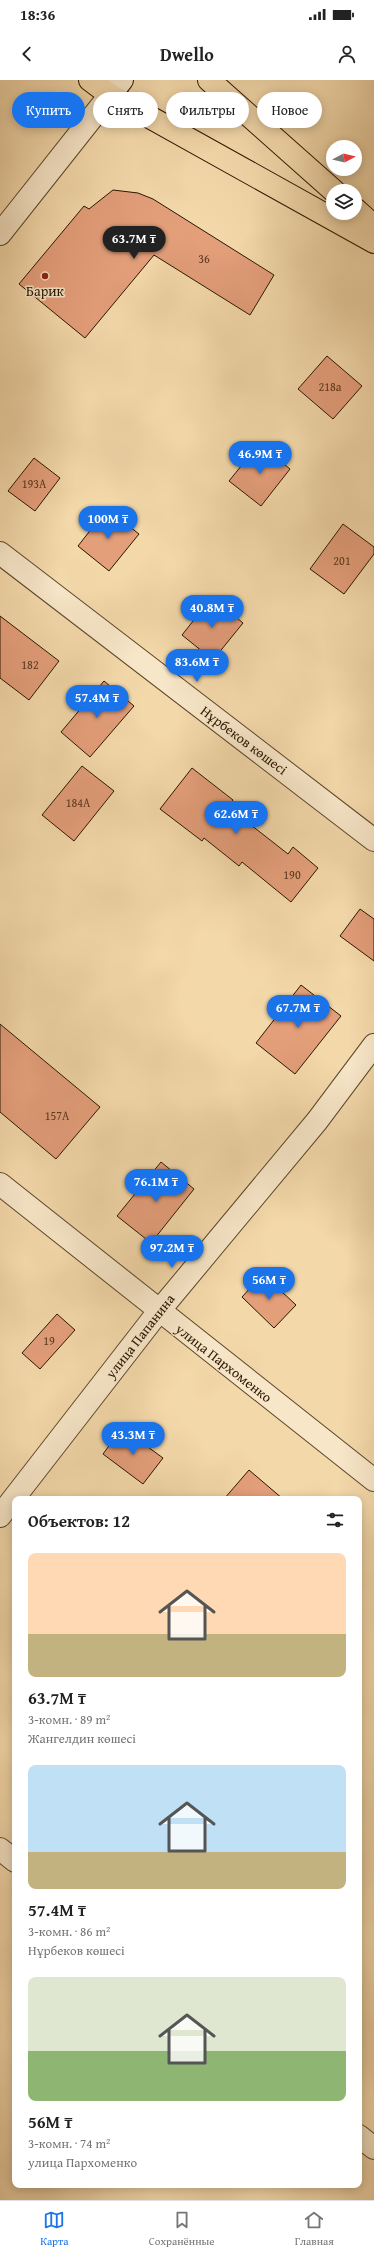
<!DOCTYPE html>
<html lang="ru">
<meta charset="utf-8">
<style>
:root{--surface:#fff;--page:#f2f2f2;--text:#222;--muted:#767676;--line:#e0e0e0;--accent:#1a73e8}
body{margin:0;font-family:"Gentium Book Plus",serif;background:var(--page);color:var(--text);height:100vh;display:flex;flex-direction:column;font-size:15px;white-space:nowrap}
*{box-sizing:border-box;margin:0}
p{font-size:13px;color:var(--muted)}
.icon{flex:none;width:22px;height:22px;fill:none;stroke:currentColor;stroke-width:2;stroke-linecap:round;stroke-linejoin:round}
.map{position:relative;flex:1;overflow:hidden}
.panel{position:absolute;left:12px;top:1416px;width:350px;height:692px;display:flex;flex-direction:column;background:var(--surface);border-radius:8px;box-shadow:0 2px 10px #0003}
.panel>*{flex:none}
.guide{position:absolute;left:12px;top:12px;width:350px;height:36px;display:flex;gap:8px}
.needle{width:26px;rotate:83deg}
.tools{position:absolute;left:326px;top:60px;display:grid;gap:8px}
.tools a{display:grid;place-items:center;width:36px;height:36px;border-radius:50%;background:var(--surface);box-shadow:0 2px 10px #0003;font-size:20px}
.price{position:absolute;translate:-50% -34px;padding:0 9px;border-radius:14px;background:var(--accent);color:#fff;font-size:13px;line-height:26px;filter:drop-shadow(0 1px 2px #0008)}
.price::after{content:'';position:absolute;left:50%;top:24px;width:12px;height:9px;margin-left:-6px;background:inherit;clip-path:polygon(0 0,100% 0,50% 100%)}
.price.current{background:#222;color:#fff}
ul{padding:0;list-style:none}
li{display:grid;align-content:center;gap:8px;height:212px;padding:0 16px}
li span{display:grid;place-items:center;height:124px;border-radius:8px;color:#555}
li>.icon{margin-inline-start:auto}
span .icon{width:72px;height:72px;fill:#fffc;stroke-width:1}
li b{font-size:17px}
h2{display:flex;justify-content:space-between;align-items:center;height:48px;padding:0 16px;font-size:17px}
.chip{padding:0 14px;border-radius:18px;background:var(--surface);box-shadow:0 2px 10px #0003;font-size:14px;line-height:36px}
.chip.current{background:var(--accent);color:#fff}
.status{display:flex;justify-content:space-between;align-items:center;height:28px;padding:0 20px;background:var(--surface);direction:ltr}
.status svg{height:11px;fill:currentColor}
header{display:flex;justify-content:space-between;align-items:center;height:52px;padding:0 16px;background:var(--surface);font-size:18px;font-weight:700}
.tabs{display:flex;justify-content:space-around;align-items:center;height:56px;border-top:1px solid var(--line);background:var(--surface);font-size:11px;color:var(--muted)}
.tabs a{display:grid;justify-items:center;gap:2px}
.tabs .current{color:var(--accent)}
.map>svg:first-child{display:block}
.building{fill:#e39e7a;stroke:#2b1600}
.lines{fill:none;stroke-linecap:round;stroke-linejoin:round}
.street-casing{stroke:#5d462a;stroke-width:24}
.secondary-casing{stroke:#2b1600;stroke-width:24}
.highway-casing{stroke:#2b1600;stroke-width:24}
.street{stroke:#f7e6c8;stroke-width:22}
.secondary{stroke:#f7e6c8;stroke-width:22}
.highway{stroke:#f3d8aa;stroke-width:22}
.poi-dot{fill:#8f2418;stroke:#f7e6c8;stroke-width:1.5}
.labels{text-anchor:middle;stroke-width:3;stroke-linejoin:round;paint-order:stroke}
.number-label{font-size:12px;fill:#59381e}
.poi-label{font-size:14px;fill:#2b1600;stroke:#f7e6c8}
.street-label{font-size:14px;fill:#2b1600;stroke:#f7e6c8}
</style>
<div class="status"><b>18:36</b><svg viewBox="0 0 49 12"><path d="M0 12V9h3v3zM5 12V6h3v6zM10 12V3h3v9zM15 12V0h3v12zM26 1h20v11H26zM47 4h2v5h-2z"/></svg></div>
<header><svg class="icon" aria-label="back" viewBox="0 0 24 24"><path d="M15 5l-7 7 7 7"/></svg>Dwello<svg class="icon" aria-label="person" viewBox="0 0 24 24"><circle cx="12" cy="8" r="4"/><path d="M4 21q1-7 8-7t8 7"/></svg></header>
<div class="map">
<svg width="374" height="2120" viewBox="0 0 374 2120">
<rect width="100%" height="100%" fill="#f3d8aa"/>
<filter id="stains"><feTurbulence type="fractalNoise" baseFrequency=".005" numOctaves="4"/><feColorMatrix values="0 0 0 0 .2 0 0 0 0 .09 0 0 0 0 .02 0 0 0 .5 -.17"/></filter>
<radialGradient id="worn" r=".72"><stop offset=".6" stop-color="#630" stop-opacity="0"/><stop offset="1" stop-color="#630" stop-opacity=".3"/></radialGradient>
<g class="building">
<path d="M113 110 138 113 153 119 274 195 250 235 154 175 85 258 19 204 84 126 89 129Z"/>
<path d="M327 276 362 306 333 339 298 309Z"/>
<path d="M259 364 290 389 261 426 229 401Z"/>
<path d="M34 378 60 398 35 431 8 411Z"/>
<path d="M107 429 139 454 109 491 78 466Z"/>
<path d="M343 444 374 467V474L344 514 310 489Z"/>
<path d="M212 517 243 543 213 580 182 555Z"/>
<path d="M0 536 59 581 29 620 0 598Z"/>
<path d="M104 601 134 626 90 677 61 652Z"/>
<path d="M82 686 114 711 74 761 42 735Z"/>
<path d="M192 688 233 720 228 727 288 774 293 767 318 788 291 822 242 782 239 786 204 758 202 761 160 729Z"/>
<path d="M360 829 374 839V881L340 856Z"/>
<path d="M301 905 341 936 295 994 256 963Z"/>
<path d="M0 944 100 1027 56 1079 0 1032Z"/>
<path d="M161 1082 194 1109 151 1163 117 1136Z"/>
<path d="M263 1194 296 1225 274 1248 242 1217Z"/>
<path d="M57 1234 75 1250 40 1289 22 1273Z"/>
<path d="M122 1348 163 1378 143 1404 103 1374Z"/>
<path d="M249 1390 283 1419H224Z"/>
</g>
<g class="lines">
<defs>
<g id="street">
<path d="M0 154 110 15"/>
<path d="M0 473 374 760"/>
<path d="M0 1104 374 1400"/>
<path d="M0 1436 159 1231 317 1041 374 965"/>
<path d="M0 1769 15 1781"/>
<path d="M359 2056 374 2068"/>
</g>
<path id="secondary" d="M110 15 122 0"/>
<g id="highway">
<path d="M90 0 110 15 374 162"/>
<path d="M209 0 334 111"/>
<path d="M355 129 374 146"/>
</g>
</defs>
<use href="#street" class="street-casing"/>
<use href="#secondary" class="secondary-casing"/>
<use href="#highway" class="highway-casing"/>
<use href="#street" class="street"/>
<use href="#secondary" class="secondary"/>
<use href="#highway" class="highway"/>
</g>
<circle class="poi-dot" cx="45" cy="196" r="4"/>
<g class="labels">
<g class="number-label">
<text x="204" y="183">36</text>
<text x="330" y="311">218а</text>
<text x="34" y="408">193А</text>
<text x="342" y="485">201</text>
<text x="30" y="589">182</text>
<text x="78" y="727">184А</text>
<text x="292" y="799">190</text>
<text x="57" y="1040">157А</text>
<text x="49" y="1265">19</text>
</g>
<g class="poi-label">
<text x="45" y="216">Барик</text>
</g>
<g class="street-label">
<text transform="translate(244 660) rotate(37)" y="5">Нұрбеков көшесі</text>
<text transform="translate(140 1256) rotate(-52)" y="5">улица Папанина</text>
<text transform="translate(224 1283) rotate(38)" y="5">улица Пархоменко</text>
</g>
</g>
<rect width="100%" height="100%" filter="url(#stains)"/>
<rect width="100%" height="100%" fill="url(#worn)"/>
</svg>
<div class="tools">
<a><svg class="needle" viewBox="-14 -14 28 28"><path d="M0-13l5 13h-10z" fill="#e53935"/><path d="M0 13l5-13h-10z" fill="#767676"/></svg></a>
<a><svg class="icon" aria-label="layers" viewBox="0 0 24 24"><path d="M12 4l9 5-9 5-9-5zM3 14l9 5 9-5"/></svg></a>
</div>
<b class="price current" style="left:134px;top:180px">63.7M ₸</b>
<b class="price" style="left:260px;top:395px">46.9M ₸</b>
<b class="price" style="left:108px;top:460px">100M ₸</b>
<b class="price" style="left:212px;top:549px">40.8M ₸</b>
<b class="price" style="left:197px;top:603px">83.6M ₸</b>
<b class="price" style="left:97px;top:639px">57.4M ₸</b>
<b class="price" style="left:236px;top:755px">62.6M ₸</b>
<b class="price" style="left:298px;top:949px">67.7M ₸</b>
<b class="price" style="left:156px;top:1123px">76.1M ₸</b>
<b class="price" style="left:172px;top:1189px">97.2M ₸</b>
<b class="price" style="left:269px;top:1221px">56M ₸</b>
<b class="price" style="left:133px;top:1376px">43.3M ₸</b>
<div class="guide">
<a class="chip current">Купить</a>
<a class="chip">Снять</a>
<a class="chip">Фильтры</a>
<a class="chip">Новое</a>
</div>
<section class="panel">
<h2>Объектов: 12<svg class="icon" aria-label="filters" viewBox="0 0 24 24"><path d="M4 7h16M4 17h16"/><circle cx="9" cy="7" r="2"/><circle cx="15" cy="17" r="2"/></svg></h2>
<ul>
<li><span style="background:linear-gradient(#ffd9b3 65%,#c2b280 0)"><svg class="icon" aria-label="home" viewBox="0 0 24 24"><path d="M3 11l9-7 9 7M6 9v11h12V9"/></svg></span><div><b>63.7M ₸</b><p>3-комн. · 89 m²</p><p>Жангелдин көшесі</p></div></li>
<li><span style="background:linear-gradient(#bfe0f5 70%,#c2b280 0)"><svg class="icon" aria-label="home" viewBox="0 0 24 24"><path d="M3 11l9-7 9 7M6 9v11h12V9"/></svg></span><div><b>57.4M ₸</b><p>3-комн. · 86 m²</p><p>Нұрбеков көшесі</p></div></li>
<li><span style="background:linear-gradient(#dfe7d0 60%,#8fb573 0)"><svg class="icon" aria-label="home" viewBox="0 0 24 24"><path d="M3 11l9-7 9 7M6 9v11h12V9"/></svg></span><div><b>56M ₸</b><p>3-комн. · 74 m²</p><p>улица Пархоменко</p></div></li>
</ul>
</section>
</div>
<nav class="tabs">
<a class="current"><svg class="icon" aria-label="map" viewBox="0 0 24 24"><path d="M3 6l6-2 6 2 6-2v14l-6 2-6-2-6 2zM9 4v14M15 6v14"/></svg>Карта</a>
<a><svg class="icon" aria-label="saved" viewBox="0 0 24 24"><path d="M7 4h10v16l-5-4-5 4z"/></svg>Сохранённые</a>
<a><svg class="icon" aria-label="home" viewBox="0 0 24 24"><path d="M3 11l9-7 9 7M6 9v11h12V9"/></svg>Главная</a>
</nav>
